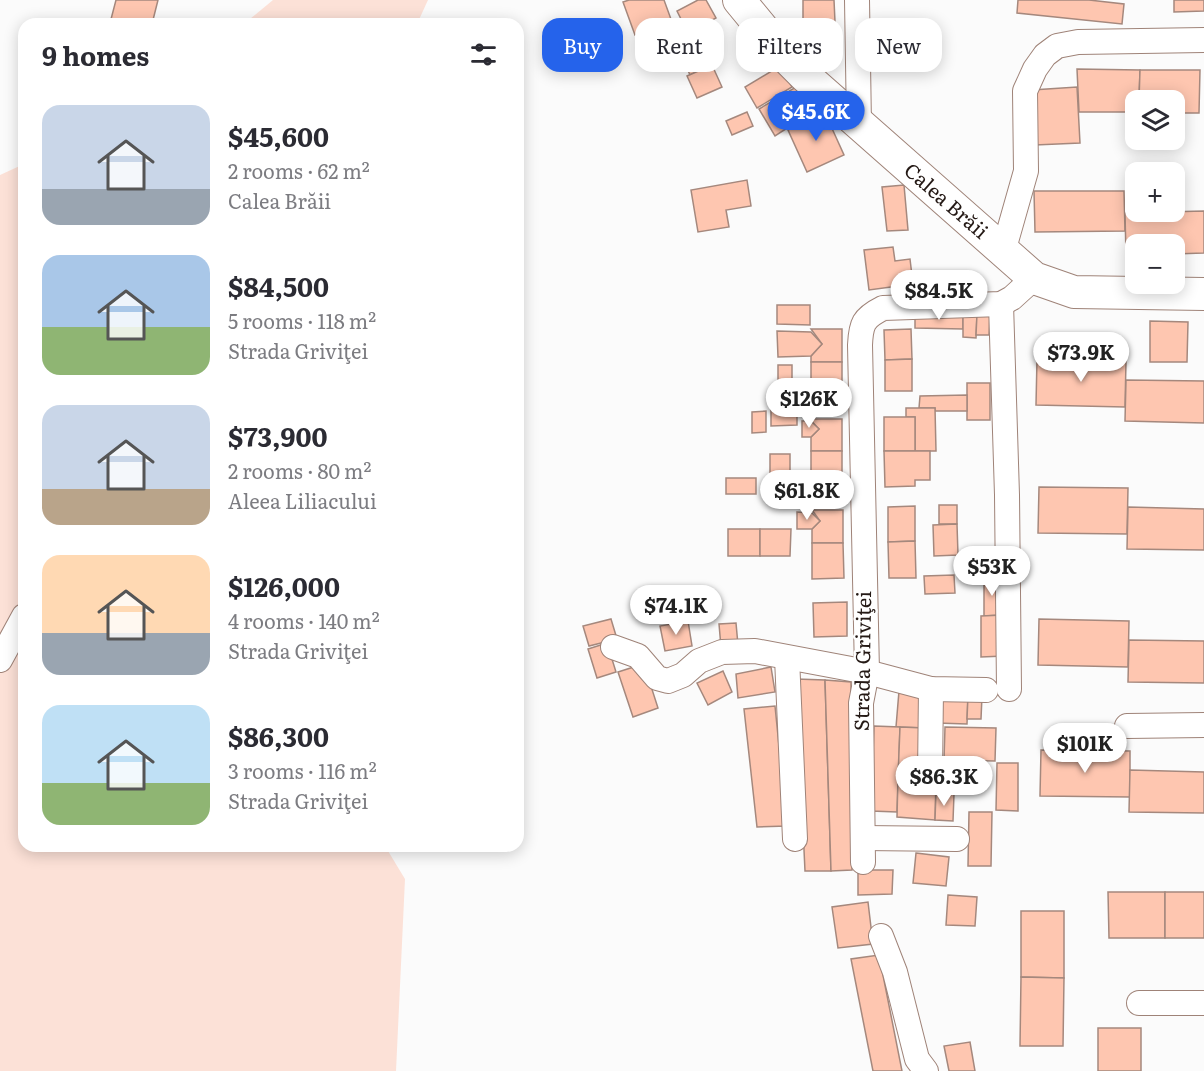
<!DOCTYPE html>
<meta charset="utf-8">
<style>
:root{--surface:#fff;--page:#f7f7f7;--text:#2b2b33;--muted:#7c7c81;--accent:#2563eb}
body{margin:0;font-family:Literata,serif;background:var(--page);color:var(--text);height:100vh;display:flex;flex-direction:column;font-size:22px;white-space:nowrap}
*{box-sizing:border-box;margin:0}
p{font-size:20px;color:var(--muted)}
.icon{flex:none;width:33px;height:33px;fill:none;stroke:currentColor;stroke-width:2;stroke-linecap:round;stroke-linejoin:round}
.map{position:relative;flex:1;overflow:hidden}
.drawer{position:absolute;left:18px;top:18px;width:506px;height:834px;display:flex;flex-direction:column;background:var(--surface);border-radius:18px;box-shadow:0 3px 15px #0003}
.drawer>*{flex:none}
.top-card{position:absolute;left:542px;top:18px;width:570px;height:54px;display:flex;gap:12px}
.fabs{position:absolute;left:1125px;top:90px;display:grid;gap:12px}
.fabs a{display:grid;place-items:center;width:60px;height:60px;border-radius:12px;background:var(--surface);box-shadow:0 3px 15px #0003;font-size:30px}
.price{position:absolute;translate:-50% -51px;padding:0 14px;border-radius:21px;background:#fff;color:#222;font-size:20px;line-height:39px;filter:drop-shadow(0 2px 3px #0008)}
.price::after{content:'';position:absolute;left:50%;top:36px;width:18px;height:14px;margin-left:-9px;background:inherit;clip-path:polygon(0 0,100% 0,50% 100%)}
.price.selected{background:var(--accent);color:#fff}
ul{padding:0;list-style:none}
li{display:flex;align-items:center;gap:18px;height:150px;padding:0 24px}
li span{display:grid;place-items:center;flex:none;width:168px;height:120px;border-radius:18px;color:#555}
li>.icon{margin-inline-start:auto}
span .icon{width:72px;height:72px;fill:#fffc;stroke-width:1}
li b{font-size:26px}
h2{display:flex;justify-content:space-between;align-items:center;height:72px;padding:0 24px;font-size:26px}
.chip{padding:0 21px;border-radius:18px;background:var(--surface);box-shadow:0 3px 15px #0003;font-size:21px;line-height:54px}
.chip.selected{background:var(--accent);color:#fff}
.map>svg:first-child{display:block}
.green{fill:#fce1d7}
.building{fill:#fec6b0;stroke:#a5887d;stroke-width:1.5}
.lines{fill:none;stroke-linecap:round;stroke-linejoin:round}
.minor-casing{stroke:#9f8378;stroke-width:26}
.major-casing{stroke:#9f8378;stroke-width:34}
.minor{stroke:#fff;stroke-width:24}
.major{stroke:#fff;stroke-width:32}
.labels{text-anchor:middle;stroke-width:4.5;stroke-linejoin:round;paint-order:stroke}
.street-label{font-size:20px;fill:#241915;stroke:#fff}
</style>
<div class="map">
<svg width="1204" height="1071" viewBox="0 0 1204 1071">
<rect width="100%" height="100%" fill="#fbfbfb"/>
<g class="green">
<path d="M273 0H428L417 24H244Z"/>
<path d="M24 164V846H385L405 879 396 1071H0V175Z"/>
</g>
<g class="building">
<path d="M116 0H158L152 24 110 23Z"/>
<path d="M629 0H664L672 22 656 28 659 35 646 40 643 32 635 35 623 2Z"/>
<path d="M698 0H706L716 18 688 33 677 11Z"/>
<path d="M803 0H834L835 22 803 23Z"/>
<path d="M1018 0H1089L1124 4 1122 24 1017 13Z"/>
<path d="M1174 0H1204V11L1174 12Z"/>
<path d="M697 29 712 65 690 75 674 38Z"/>
<path d="M833 35 835 55 800 58 798 38Z"/>
<path d="M712 65 722 87 697 98 687 76Z"/>
<path d="M780 66 792 87 757 108 745 87Z"/>
<path d="M1077 69 1140 70 1139 100H1136V112H1079Z"/>
<path d="M1140 70H1200L1199 113H1174V100H1139Z"/>
<path d="M796 87 807 106 789 119 792 125 775 136 759 109Z"/>
<path d="M1077 87 1080 143 1035 145 1032 90Z"/>
<path d="M747 112 753 126 732 135 726 121Z"/>
<path d="M825 113 844 155 807 172 788 130Z"/>
<path d="M747 180 751 206 726 210 729 227 698 232 691 190Z"/>
<path d="M904 185 908 230 887 231 882 187Z"/>
<path d="M1034 191H1124L1125 231 1035 232Z"/>
<path d="M1204 211V253L1174 254V244H1136V255H1126L1125 213Z"/>
<path d="M893 247 895 261 910 259 913 284 869 290 864 250Z"/>
<path d="M777 305H810V325L777 324Z"/>
<path d="M915 313 963 314V329L915 328Z"/>
<path d="M963 314H977L976 338 963 337Z"/>
<path d="M977 314 990 315 989 335H976Z"/>
<path d="M1150 321 1188 322 1187 362H1150Z"/>
<path d="M811 329H842V362H811V356L822 344Z"/>
<path d="M911 329 912 359 885 360 884 330Z"/>
<path d="M777 331 811 332 822 344 811 356 778 357Z"/>
<path d="M912 359V391H885V360Z"/>
<path d="M1037 359 1126 361 1125 407 1036 405Z"/>
<path d="M811 362H842V397L811 398Z"/>
<path d="M778 365H792V395L778 396Z"/>
<path d="M1126 380 1204 381V423L1125 421Z"/>
<rect x="967" y="383" width="23" height="37"/>
<path d="M967 395V411H935V408H919L920 396Z"/>
<path d="M797 407V425L771 426V408Z"/>
<path d="M906 408H935L936 451H915V417H906Z"/>
<path d="M766 411V432L752 433V412Z"/>
<rect x="884" y="417" width="31" height="34"/>
<path d="M811 419H842V451H811V437L819 429 811 421Z"/>
<path d="M802 421H811L819 429 811 437H802Z"/>
<rect x="811" y="451" width="31" height="36"/>
<path d="M884 451H930V480H915V486L885 487Z"/>
<rect x="770" y="454" width="20" height="29"/>
<rect x="726" y="478" width="30" height="16"/>
<path d="M773 483 795 484V500L773 499Z"/>
<path d="M1039 487 1128 488 1127 534 1038 533Z"/>
<rect x="939" y="505" width="18" height="19"/>
<path d="M915 506V541L888 542V507Z"/>
<path d="M1128 507 1204 509V550L1127 549Z"/>
<path d="M812 510H843V543H812V529L820 521Z"/>
<path d="M797 512 812 513 820 521 812 529H797Z"/>
<path d="M957 524 958 555 934 556 933 525Z"/>
<rect x="728" y="529" width="32" height="27"/>
<path d="M760 529H791L790 556H760Z"/>
<path d="M915 541 916 578H889L888 542Z"/>
<path d="M812 543H843L844 578 812 579Z"/>
<path d="M954 575 955 593 925 594 924 576Z"/>
<path d="M984 578H1001V615L984 616Z"/>
<path d="M847 602V636L814 637 813 603Z"/>
<path d="M1003 615 1004 656 981 657V616Z"/>
<path d="M611 619 617 639 589 646 583 626Z"/>
<path d="M1039 619 1129 621 1128 667 1038 665Z"/>
<path d="M688 621 692 646 665 651 660 626Z"/>
<path d="M736 623 738 645 721 647 719 624Z"/>
<path d="M1129 640 1204 641V683L1128 682Z"/>
<path d="M607 643 616 672 597 678 588 649Z"/>
<path d="M640 665 649 680 658 708 633 717 618 672Z"/>
<path d="M771 667 775 692 738 698 736 674Z"/>
<path d="M723 671 732 692 708 705 697 683Z"/>
<path d="M796 679 825 680 831 871H805Z"/>
<path d="M825 680 851 682 852 870 831 871Z"/>
<path d="M899 691 919 695 925 728 896 727Z"/>
<path d="M938 694 968 695 967 724 937 723Z"/>
<path d="M968 695 982 696 981 719H967Z"/>
<path d="M775 706 787 826 757 827 744 709Z"/>
<path d="M874 726 900 727 897 812 871 811Z"/>
<path d="M900 727 925 728 923 778 898 777Z"/>
<path d="M945 727 996 728 995 761 944 760Z"/>
<path d="M1041 750 1130 751V797L1040 796Z"/>
<path d="M997 763H1018V811L996 810Z"/>
<path d="M1130 770 1204 772V813L1129 812Z"/>
<path d="M898 777 923 778 936 781 935 820 897 817Z"/>
<path d="M936 792 954 794 953 821 935 820Z"/>
<path d="M969 812H992L991 866H968Z"/>
<path d="M916 853 949 857 946 886 913 883Z"/>
<path d="M858 870H893L892 894 858 895Z"/>
<path d="M1108 892H1165V938H1109Z"/>
<rect x="1165" y="892" width="39" height="46"/>
<path d="M948 895 977 897 975 926 946 925Z"/>
<path d="M868 902 873 944 838 948 832 907Z"/>
<path d="M1021 911H1064V978L1021 977Z"/>
<path d="M879 955 902 1071H873L851 959Z"/>
<path d="M1021 977 1064 978 1063 1046H1020Z"/>
<rect x="1098" y="1028" width="43" height="43"/>
<path d="M970 1042 975 1071H949L944 1046Z"/>
</g>
<g class="lines">
<defs>
<g id="minor">
<path d="M857 0 859 125"/>
<path d="M1003 252 1026 171 1025 91 1035 69 1045 55 1057 46 1078 42 1204 40"/>
<path d="M1001 304 1007 495 1009 689"/>
<path d="M613 647 638 656 657 678 668 681 683 675 699 661 722 652 755 651 867 672 931 689 986 690"/>
<path d="M787 658 795 839"/>
<path d="M0 660 24 616"/>
<path d="M1127 726 1204 725"/>
<path d="M930 775 931 689"/>
<path d="M863 838 957 839"/>
<path d="M863 862 861 703 867 672 860 345C861 324 863 318 883 308L1001 304 1012 298 1034 278"/>
<path d="M881 936 895 972 917 1059 926 1071"/>
<path d="M1139 1003H1204"/>
</g>
<path id="major" d="M739 0 785 56 805 76 1034 278 1074 292 1204 294"/>
</defs>
<use href="#minor" class="minor-casing"/>
<use href="#major" class="major-casing"/>
<use href="#minor" class="minor"/>
<use href="#major" class="major"/>
</g>
<g class="labels">
<g class="street-label">
<text transform="translate(946 201) rotate(41)" y="7">Calea Brăii</text>
<text transform="translate(863 661) rotate(-89)" y="7">Strada Griviţei</text>
</g>
</g>
</svg>
<div class="fabs">
<a><svg class="icon" aria-label="layers" viewBox="0 0 24 24"><path d="M12 4l9 5-9 5-9-5zM3 14l9 5 9-5"/></svg></a>
<a>+</a>
<a>−</a>
</div>
<b class="price selected" style="left:816px;top:142px">$45.6K</b>
<b class="price" style="left:939px;top:321px">$84.5K</b>
<b class="price" style="left:1081px;top:383px">$73.9K</b>
<b class="price" style="left:809px;top:429px">$126K</b>
<b class="price" style="left:807px;top:521px">$61.8K</b>
<b class="price" style="left:992px;top:597px">$53K</b>
<b class="price" style="left:676px;top:636px">$74.1K</b>
<b class="price" style="left:1085px;top:774px">$101K</b>
<b class="price" style="left:944px;top:807px">$86.3K</b>
<div class="top-card">
<a class="chip selected">Buy</a>
<a class="chip">Rent</a>
<a class="chip">Filters</a>
<a class="chip">New</a>
</div>
<section class="drawer">
<h2>9 homes<svg class="icon" aria-label="filters" viewBox="0 0 24 24"><path d="M4 7h16M4 17h16"/><circle cx="9" cy="7" r="2"/><circle cx="15" cy="17" r="2"/></svg></h2>
<ul>
<li><span style="background:linear-gradient(#c9d6e8 70%,#9aa5b1 0)"><svg class="icon" aria-label="home" viewBox="0 0 24 24"><path d="M3 11l9-7 9 7M6 9v11h12V9"/></svg></span><div><b>$45,600</b><p>2 rooms · 62 m²</p><p>Calea Brăii</p></div></li>
<li><span style="background:linear-gradient(#a9c7e8 60%,#8fb573 0)"><svg class="icon" aria-label="home" viewBox="0 0 24 24"><path d="M3 11l9-7 9 7M6 9v11h12V9"/></svg></span><div><b>$84,500</b><p>5 rooms · 118 m²</p><p>Strada Griviţei</p></div></li>
<li><span style="background:linear-gradient(#c9d6e8 70%,#b9a48a 0)"><svg class="icon" aria-label="home" viewBox="0 0 24 24"><path d="M3 11l9-7 9 7M6 9v11h12V9"/></svg></span><div><b>$73,900</b><p>2 rooms · 80 m²</p><p>Aleea Liliacului</p></div></li>
<li><span style="background:linear-gradient(#ffd9b3 65%,#9aa5b1 0)"><svg class="icon" aria-label="home" viewBox="0 0 24 24"><path d="M3 11l9-7 9 7M6 9v11h12V9"/></svg></span><div><b>$126,000</b><p>4 rooms · 140 m²</p><p>Strada Griviţei</p></div></li>
<li><span style="background:linear-gradient(#bfe0f5 65%,#8fb573 0)"><svg class="icon" aria-label="home" viewBox="0 0 24 24"><path d="M3 11l9-7 9 7M6 9v11h12V9"/></svg></span><div><b>$86,300</b><p>3 rooms · 116 m²</p><p>Strada Griviţei</p></div></li>
</ul>
</section>
</div>
